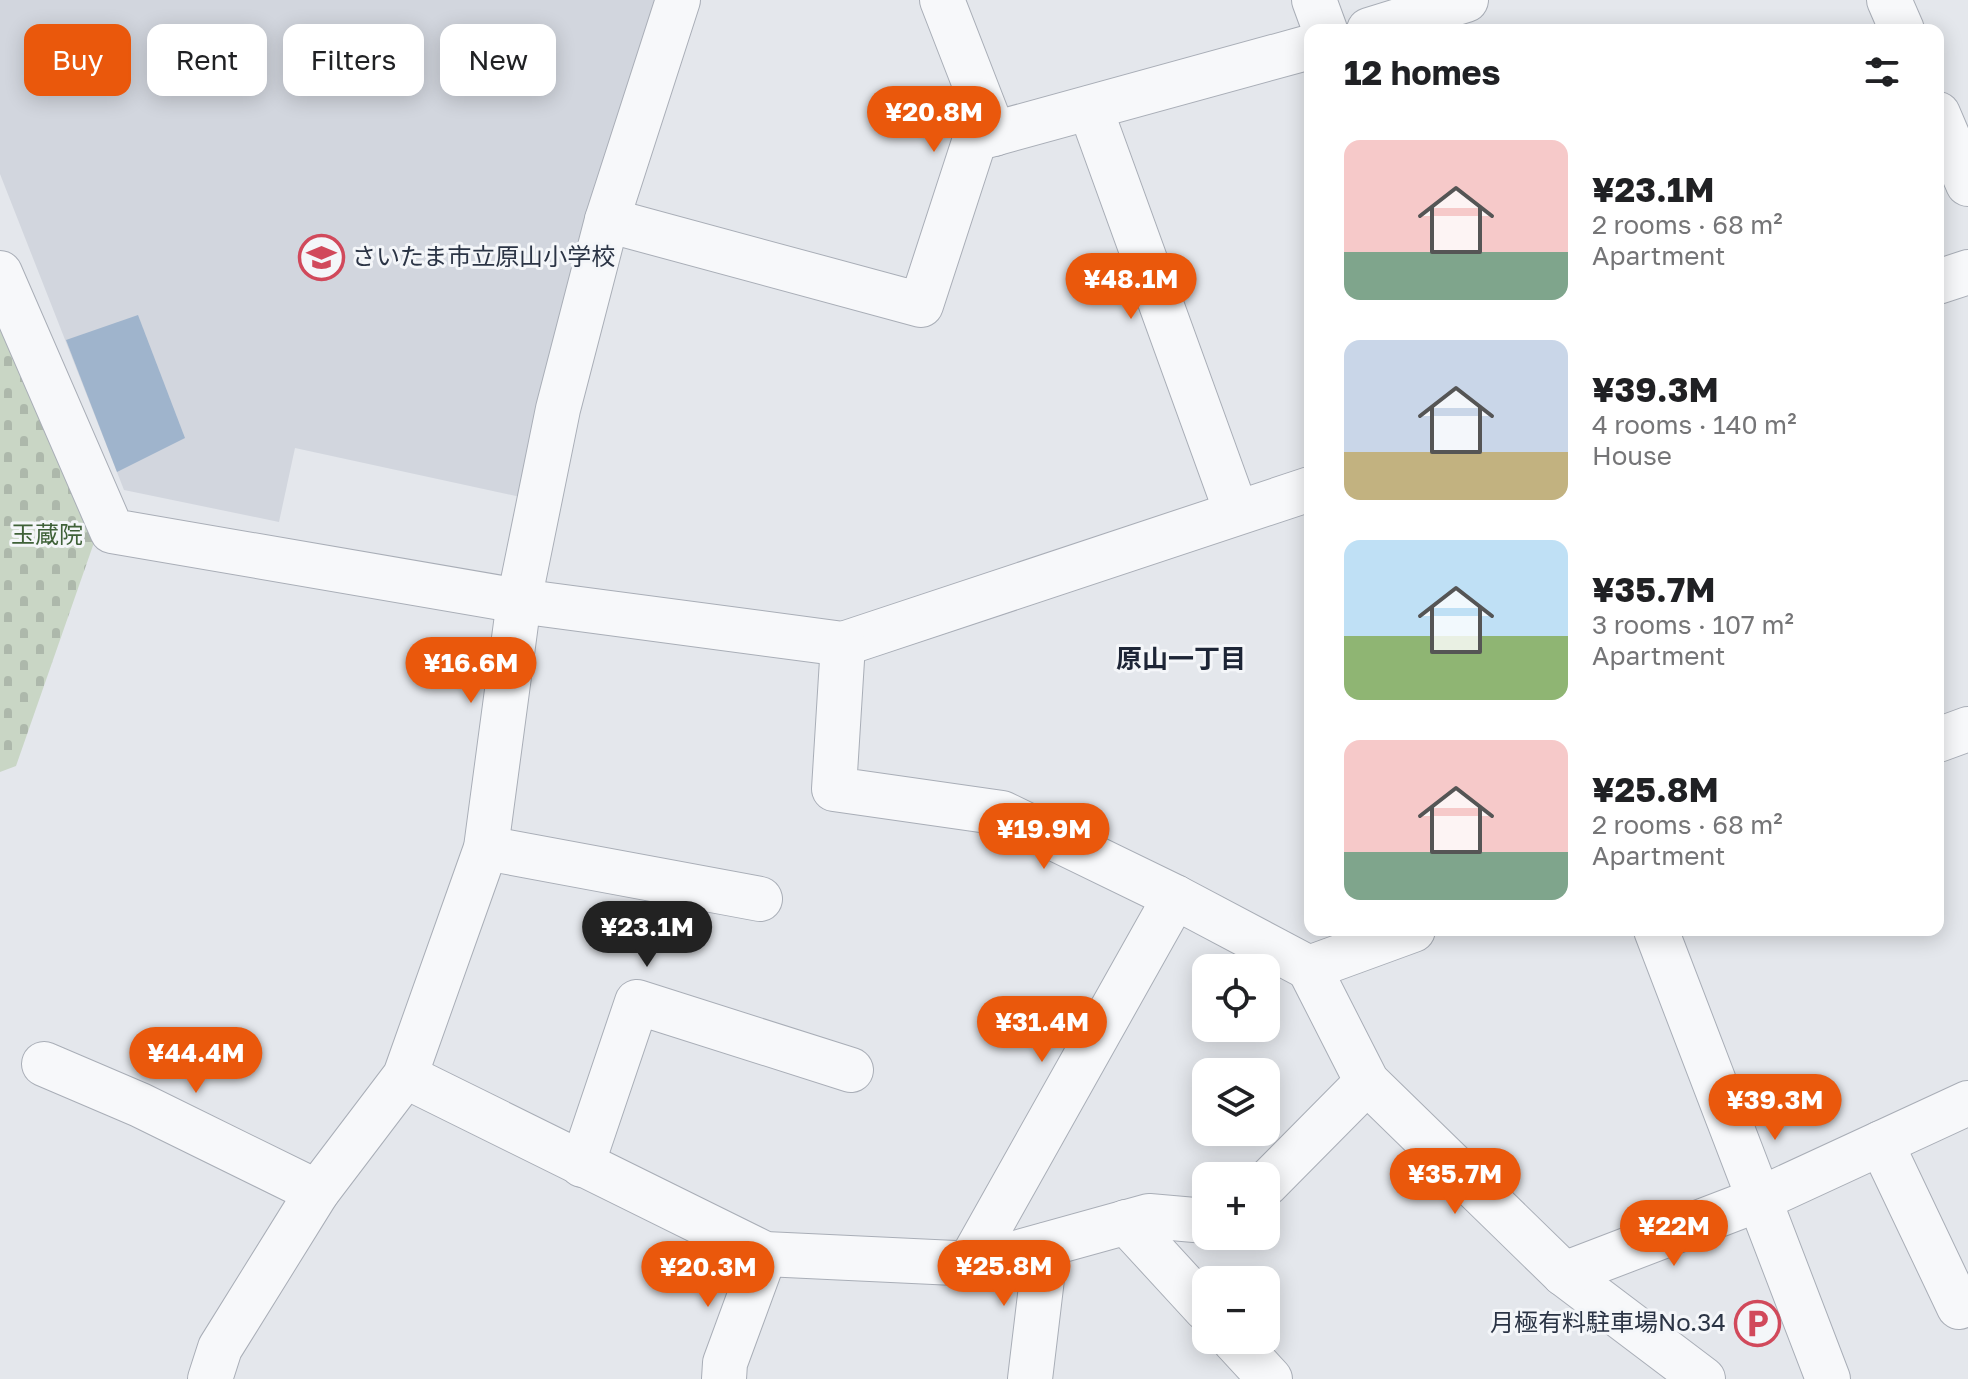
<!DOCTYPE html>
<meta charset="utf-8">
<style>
:root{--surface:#fff;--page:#f6f6f6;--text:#202124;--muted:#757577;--accent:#ea580c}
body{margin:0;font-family:"Golos Text","Noto Sans JP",sans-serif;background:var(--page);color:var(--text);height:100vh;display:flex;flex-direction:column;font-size:30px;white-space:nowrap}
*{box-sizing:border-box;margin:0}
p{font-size:26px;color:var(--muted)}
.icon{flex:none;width:44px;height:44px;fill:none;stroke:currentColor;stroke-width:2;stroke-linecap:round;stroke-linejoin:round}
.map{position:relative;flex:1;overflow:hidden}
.drawer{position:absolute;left:1304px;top:24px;width:640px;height:912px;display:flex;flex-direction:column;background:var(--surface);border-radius:16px;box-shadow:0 4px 20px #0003}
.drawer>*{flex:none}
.top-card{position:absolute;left:24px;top:24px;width:760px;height:72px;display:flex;gap:16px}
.fabs{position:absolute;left:1192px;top:954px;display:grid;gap:16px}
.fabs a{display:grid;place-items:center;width:88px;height:88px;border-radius:16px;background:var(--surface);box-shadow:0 4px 20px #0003;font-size:40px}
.price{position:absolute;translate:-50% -68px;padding:0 18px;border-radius:28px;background:var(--accent);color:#fff;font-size:26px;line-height:52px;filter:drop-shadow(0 2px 4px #0008)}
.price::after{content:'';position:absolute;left:50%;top:48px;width:24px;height:18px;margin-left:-12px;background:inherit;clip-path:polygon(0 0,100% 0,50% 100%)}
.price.on{background:#222;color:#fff}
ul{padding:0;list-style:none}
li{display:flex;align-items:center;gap:24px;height:200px;padding:0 40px}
li span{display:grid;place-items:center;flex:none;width:224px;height:160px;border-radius:16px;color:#555}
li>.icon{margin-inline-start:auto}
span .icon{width:96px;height:96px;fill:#fffc;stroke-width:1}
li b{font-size:34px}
h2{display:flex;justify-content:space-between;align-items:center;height:96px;padding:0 40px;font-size:34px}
.chip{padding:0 28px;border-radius:16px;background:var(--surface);box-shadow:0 4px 20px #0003;font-size:28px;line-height:72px}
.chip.on{background:var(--accent);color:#fff}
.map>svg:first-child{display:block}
.built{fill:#d2d6de}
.cemetery{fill:url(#cemetery-stones)}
.water{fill:#9fb4cc}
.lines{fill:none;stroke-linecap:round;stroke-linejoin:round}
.minor-casing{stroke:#a9aeb7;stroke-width:46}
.minor{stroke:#f7f8fa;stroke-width:44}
.labels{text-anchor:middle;stroke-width:6;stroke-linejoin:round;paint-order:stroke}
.poi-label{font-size:24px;fill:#2b3445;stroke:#f4f6f9;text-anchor:start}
.park-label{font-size:24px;fill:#3f6138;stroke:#f4f6f9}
.neighbourhood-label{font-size:26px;font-weight:bold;fill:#1d2536;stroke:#f4f6f9}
</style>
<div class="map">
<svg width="1968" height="1379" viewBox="0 0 1968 1379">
<defs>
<pattern id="cemetery-stones" width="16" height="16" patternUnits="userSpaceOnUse" patternTransform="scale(2)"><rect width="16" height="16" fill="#c9d6c5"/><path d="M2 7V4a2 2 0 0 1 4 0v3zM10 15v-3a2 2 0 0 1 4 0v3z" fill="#adb8ab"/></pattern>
</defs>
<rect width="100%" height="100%" fill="#e4e7ec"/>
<path class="built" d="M0 0H663L539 501 295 448 279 522 124 490 0 174Z"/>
<path class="cemetery" d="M0 309 97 534 16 766 0 772Z"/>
<path class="water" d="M138 315 185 438 117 472 66 340Z"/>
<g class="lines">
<defs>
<g id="minor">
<path d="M942 0 994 134"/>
<path d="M1314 0 1325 30"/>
<path d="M1889 0 1902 30"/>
<path d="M1369 30 1466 0"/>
<path d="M1090 108 1236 511"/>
<path d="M1938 114 1968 184"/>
<path d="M607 220 921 305 975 139 1310 47"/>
<path d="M0 273 112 531 519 601 843 644 1310 489"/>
<path d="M1938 282 1968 272"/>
<path d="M843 644 834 789 1002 813 1175 897 1309 968 1413 930"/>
<path d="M1938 740 1968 729"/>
<path d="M486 848 760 899"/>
<path d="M1656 930 1828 1379"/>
<path d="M1309 968 1367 1082 1564 1274 1703 1379"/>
<path d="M44 1064 140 1105 317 1192"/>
<path d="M405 1076 765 1254 976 1264 1149 1216 1206 1221"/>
<path d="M1881 1143 1959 1307"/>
<path d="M582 1165 637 1002 851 1070"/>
<path d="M1266 1184 1367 1082"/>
<path d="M1126 1222 1206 1309"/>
<path d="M969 1264 1175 897"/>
<path d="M1564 1274 1760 1199 1968 1103"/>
<path d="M1234 1340 1270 1379"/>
<path d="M210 1379 220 1348 317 1192 405 1076 486 848 519 601 558 409 607 220 678 0"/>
<path d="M724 1379 725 1363 765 1254"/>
<path d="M1030 1379 1046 1245"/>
</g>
</defs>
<use href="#minor" class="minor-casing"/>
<use href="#minor" class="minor"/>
</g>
<defs>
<symbol id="school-ring" viewBox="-11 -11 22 22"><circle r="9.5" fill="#f4f6f9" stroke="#d1495b" stroke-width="1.5"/><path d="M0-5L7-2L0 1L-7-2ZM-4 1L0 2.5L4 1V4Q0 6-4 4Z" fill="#d1495b"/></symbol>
<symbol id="parking-ring" viewBox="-11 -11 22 22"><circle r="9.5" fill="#f4f6f9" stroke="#d1495b" stroke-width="1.5"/><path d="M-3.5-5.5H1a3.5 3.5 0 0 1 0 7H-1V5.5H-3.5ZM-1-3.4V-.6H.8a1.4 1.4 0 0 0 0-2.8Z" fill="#d1495b"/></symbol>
</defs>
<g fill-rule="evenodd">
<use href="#school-ring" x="296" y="232" width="51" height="51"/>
<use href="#parking-ring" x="1732" y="1298" width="51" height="51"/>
</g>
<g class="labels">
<g class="poi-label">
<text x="352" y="265">さいたま市立原山小学校</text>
<text x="1726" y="1331" text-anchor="end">月極有料駐車場No.34</text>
</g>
<g class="park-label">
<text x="47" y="543">玉蔵院</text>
</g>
<g class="neighbourhood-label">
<text x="1181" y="668">原山一丁目</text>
</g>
</g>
</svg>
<div class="fabs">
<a><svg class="icon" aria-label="locate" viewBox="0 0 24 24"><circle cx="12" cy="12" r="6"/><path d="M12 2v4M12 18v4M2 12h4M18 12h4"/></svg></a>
<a><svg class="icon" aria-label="layers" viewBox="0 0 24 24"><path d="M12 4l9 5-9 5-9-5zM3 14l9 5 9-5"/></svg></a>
<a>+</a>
<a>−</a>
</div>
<b class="price" style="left:934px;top:154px">¥20.8M</b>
<b class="price" style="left:1131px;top:321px">¥48.1M</b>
<b class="price" style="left:471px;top:705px">¥16.6M</b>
<b class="price" style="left:1044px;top:871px">¥19.9M</b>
<b class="price on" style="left:647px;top:969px">¥23.1M</b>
<b class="price" style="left:1042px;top:1064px">¥31.4M</b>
<b class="price" style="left:196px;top:1095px">¥44.4M</b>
<b class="price" style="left:1775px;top:1142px">¥39.3M</b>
<b class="price" style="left:1455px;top:1216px">¥35.7M</b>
<b class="price" style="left:1674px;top:1268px">¥22M</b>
<b class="price" style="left:1004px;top:1308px">¥25.8M</b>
<b class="price" style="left:708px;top:1309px">¥20.3M</b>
<div class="top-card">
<a class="chip on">Buy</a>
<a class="chip">Rent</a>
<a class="chip">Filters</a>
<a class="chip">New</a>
</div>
<section class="drawer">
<h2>12 homes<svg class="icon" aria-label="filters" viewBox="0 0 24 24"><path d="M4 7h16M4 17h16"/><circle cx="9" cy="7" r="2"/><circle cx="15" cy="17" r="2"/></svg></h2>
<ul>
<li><span style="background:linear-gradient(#f6c9c9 70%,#7fa58c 0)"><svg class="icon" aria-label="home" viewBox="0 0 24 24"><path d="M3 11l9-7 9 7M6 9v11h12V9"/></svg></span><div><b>¥23.1M</b><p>2 rooms · 68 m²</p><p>Apartment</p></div></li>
<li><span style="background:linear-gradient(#c9d6e8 70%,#c2b280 0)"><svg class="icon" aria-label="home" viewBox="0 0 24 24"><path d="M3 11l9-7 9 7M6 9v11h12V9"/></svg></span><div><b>¥39.3M</b><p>4 rooms · 140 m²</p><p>House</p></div></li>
<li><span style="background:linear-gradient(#bfe0f5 60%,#8fb573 0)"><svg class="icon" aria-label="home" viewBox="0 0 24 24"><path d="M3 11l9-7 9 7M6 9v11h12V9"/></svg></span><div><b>¥35.7M</b><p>3 rooms · 107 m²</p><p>Apartment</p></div></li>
<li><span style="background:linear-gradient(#f6c9c9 70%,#7fa58c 0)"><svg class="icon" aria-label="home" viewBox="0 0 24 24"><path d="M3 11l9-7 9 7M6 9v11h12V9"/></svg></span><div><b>¥25.8M</b><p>2 rooms · 68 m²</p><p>Apartment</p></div></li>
</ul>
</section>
</div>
